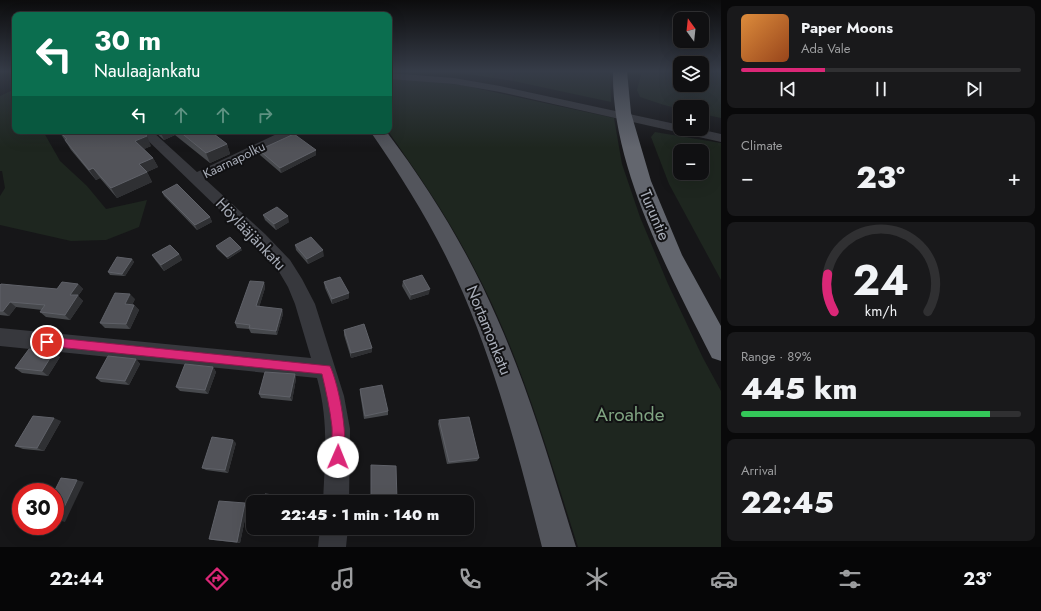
<!DOCTYPE html>
<meta charset="utf-8">
<style>
:root{--surface:#101012;--page:#19191b;--text:#f1f3f6;--muted:#9c9d9f;--line:#303032;--accent:#db2777}
body{margin:0;font-family:Jost,sans-serif;background:var(--page);color:var(--text);height:100vh;display:flex;flex-direction:column;font-size:15px;white-space:nowrap}
*{box-sizing:border-box;margin:0}
p{font-size:13px;color:var(--muted)}
.icon{flex:none;width:22px;height:22px;fill:none;stroke:currentColor;stroke-width:2;stroke-linecap:round;stroke-linejoin:round}
.map{position:relative;flex:1;overflow:hidden}
.drawer{display:flex;flex-direction:column;gap:6px;padding:6px;background:#09090a;width:320px}
.drawer>*{flex:none}
.top-card{position:absolute;left:12px;top:12px;width:380px;height:122px;border-radius:8px;box-shadow:0 4px 16px #0002,0 0 0 1px var(--line);background:#0b6e4f;color:#fff;overflow:hidden}
.needle{width:26px;rotate:345deg}
.buttons{position:absolute;left:673px;top:12px;display:grid;gap:8px}
.buttons a{display:grid;place-items:center;width:36px;height:36px;border-radius:8px;background:var(--surface);box-shadow:0 4px 16px #0002,0 0 0 1px var(--line);font-size:20px}
.speed{position:absolute;left:12px;top:483px;display:flex;gap:8px;font-size:20px;font-weight:700;text-align:center}
.speed>*{display:grid;place-content:center;width:52px;height:52px;border-radius:50%;background:var(--surface);box-shadow:0 4px 16px #0002,0 0 0 1px var(--line);line-height:1}
.speed .limit{border:6px solid #d22;background:#fff;color:#111}
.pin{position:absolute;display:grid;place-items:center;width:34px;height:34px;color:#fff;margin:-17px;border:2px solid #fff;border-radius:50%;box-shadow:0 1px 4px #0007}
.me{position:absolute;width:44px;margin:-22px;rotate:1deg;stroke-linejoin:round;filter:drop-shadow(0 0 3px #0008)}
.turn{display:flex;align-items:center;gap:14px;height:84px;padding:0 16px;font-size:18px}
.turn .icon{width:52px;height:52px;stroke-width:2.5}
.turn b{display:block;font-size:28px;line-height:34px}
.lanes{display:flex;align-items:center;height:38px;padding:0 16px;background:#0003;justify-content:center;gap:20px;direction:ltr}
.lanes .off{opacity:.35}
.big{font-size:30px;font-weight:800;line-height:1.1}
.drawer .tile{flex:1;display:flex;flex-direction:column;justify-content:center;gap:6px;min-width:0;padding:0 14px;border-radius:8px;background:var(--page)}
.drawer .dial{align-items:center;gap:0}
.dial svg{height:104px;overflow:visible;fill:none;stroke:var(--line);stroke-width:7;stroke-linecap:round;text-anchor:middle}
.dial text{fill:var(--text);stroke:none}
.song{display:flex;align-items:center;gap:12px}
.cover{width:48px;height:48px;border-radius:6px;background:linear-gradient(135deg,hsl(30 70% 55%),hsl(20 70% 35%))}
.played{height:4px;border-radius:2px;background:linear-gradient(90deg,var(--accent) 30%,var(--line) 30%)}
.keys{display:flex;justify-content:space-around;direction:ltr}
.heat{display:flex;justify-content:space-between;align-items:center;font-size:22px;direction:ltr}
.charge{height:6px;border-radius:3px;background:linear-gradient(90deg,#34c759 89%,var(--line) 0)}
.trip{position:absolute;left:246px;top:495px;width:228px;height:40px;border-radius:8px;background:var(--surface);box-shadow:0 4px 16px #0002,0 0 0 1px var(--line);font-weight:800;line-height:40px;text-align:center}
.tab-bar{display:flex;height:64px;justify-content:space-around;align-items:center;background:#060607;color:var(--muted)}
.tab-bar .icon{width:28px;height:28px}
.tab-bar .active{color:var(--accent)}
.tab-bar b{font-size:18px;color:var(--text)}
main{display:flex;flex:1;min-height:0}
.map>svg:first-child{display:block}
.built{fill:#222225}
.green{fill:#1e261f;fill-rule:evenodd}
.lines{fill:none;stroke-linecap:round;stroke-linejoin:round}
.minor{fill:#37383d;fill-rule:evenodd}
.major{fill:#53555c;fill-rule:evenodd}
.highway{fill:#63666e;fill-rule:evenodd}
.wall{fill:#47494d}
.shaded-wall{fill:#2f3033}
.building{fill:#525359;stroke:#5f6168}
.route{fill:#db2777;stroke:#8e194d}
.labels{text-anchor:middle;dominant-baseline:central;stroke-width:4;stroke-linejoin:round;paint-order:stroke}
.far-street-label{font-size:13px;fill:#a8adb8;stroke:#111113}
.street-label{font-size:16px;fill:#a8adb8;stroke:#111113}
.near-park-label{font-size:19px;fill:#7fa381;stroke:#111113}
</style>
<main>
<div class="map">
<svg width="721" height="547" viewBox="0 0 721 547">
<rect width="100%" height="100%" fill="#161618"/>
<path class="built" d="M 488,71 L 515,71 L 513,81 L 493,78 L 497,73 Z"/>
<g class="green">
<path d="M 445,71 L 488,71 L 497,73 L 493,78 Z"/>
<path d="M 515,71 L 610,71 L 611,102 L 513,81 Z"/>
<path d="M 642,71 L 680,71 L 680,85 L 702,85 L 702,71 L 721,71 L 721,118 L 702,114 L 702,107 L 680,107 L 680,109 L 664,105 L 640,97 L 637,90 Z"/>
<path d="M 389,78 L 462,85 L 614,118 L 622,164 L 640,217 L 668,284 L 703,358 L 721,391 L 721,547 L 578,547 C 547,451 520,353 472,264 C 448,217 418,174 388,131 L 389,131 Z"/>
<path d="M 15,89 L 15,131 L 43,131 L 60,161 L 87,186 L 106,209 L 147,200 L 139,227 L 106,240 L 71,241 L 0,225 L 0,196 L 5,188 L 2,171 L 0,171 L 0,96 Z"/>
<path d="M 655,132 L 721,143 L 721,280 L 669,184 L 651,137 ZM 680,151 L 702,151 L 702,173 L 680,173 Z"/>
</g>
<g class="lines">
<g class="minor">
<path d="M 389,73 L 454,78 L 500,86 L 680,125 L 680,129 L 699,129 L 721,134 L 721,142 L 500,92 L 454,84 L 389,79 Z"/>
<path d="M 138,131 L 152,131 L 197,172 L 283,131 L 299,131 L 298,134 L 206,180 L 265,234 L 290,260 L 302,279 L 315,304 L 344,396 L 350,429 L 349,502 L 323,502 C 325,458 329,422 317,378 L 0,346 L 0,328 L 311,358 L 295,304 L 288,287 L 278,270 L 253,242 Z"/>
<path d="M 320,528 L 348,528 L 346,547 L 318,547 Z"/>
</g>
<path class="major" d="M 370,131 L 386,131 C 430,189 468,251 497,318 C 530,392 552,470 576,547 L 542,547 C 520,461 498,375 463,293 C 438,235 406,183 370,131 Z"/>
<path class="highway" d="M 613,71 L 627,71 L 631,113 L 651,181 L 682,255 L 721,326 L 721,361 L 712,358 C 670,275 611,167 613,71 Z"/>
</g>
<g class="wall">
<path d="M 59,131 L 151,146 L 144,149 L 153,158 L 158,167 L 147,172 L 152,182 L 117,198 L 100,178 L 96,180 L 71,150 Z"/>
<path d="M 154,131 L 210,131 L 227,144 L 230,154 L 210,163 L 175,135 L 164,140 Z"/>
<path d="M 259,150 L 316,150 L 316,155 L 281,173 L 260,155 Z"/>
<path d="M 162,192 L 210,217 L 212,222 L 197,230 L 164,196 Z"/>
<path d="M 263,215 L 289,222 L 276,230 L 265,220 Z"/>
<path d="M 295,245 L 324,256 L 308,264 L 296,250 Z"/>
<path d="M 216,246 L 242,250 L 228,259 L 217,249 Z"/>
<path d="M 179,254 L 182,260 L 164,271 L 156,261 L 152,255 Z"/>
<path d="M 132,259 L 134,262 L 125,276 L 110,275 L 108,272 Z"/>
<path d="M 403,281 L 429,294 L 410,300 L 402,286 Z"/>
<path d="M 264,282 L 265,288 L 259,307 L 282,309 L 283,314 L 277,335 L 251,333 L 249,329 L 237,328 L 235,323 Z"/>
<path d="M 324,282 L 349,298 L 332,304 L 325,288 Z"/>
<path d="M 78,284 L 83,289 L 78,296 L 83,301 L 70,320 L 46,317 L 40,312 L 42,310 L 16,307 L 9,316 L 0,315 L 0,285 L 57,289 Z"/>
<path d="M 135,299 L 132,305 L 134,305 L 139,310 L 130,329 L 105,328 L 100,323 Z"/>
<path d="M 344,330 L 372,352 L 351,358 L 344,335 Z"/>
<path d="M 60,357 L 48,376 L 22,373 L 15,368 Z"/>
<path d="M 136,359 L 140,364 L 129,385 L 101,382 L 96,378 Z"/>
<path d="M 213,367 L 216,372 L 208,394 L 180,391 L 176,387 Z"/>
<path d="M 295,374 L 296,379 L 292,401 L 261,398 L 259,394 Z"/>
<path d="M 360,389 L 388,411 L 388,415 L 364,419 L 360,393 Z"/>
<path d="M 439,420 L 479,458 L 477,461 L 447,464 L 438,424 Z"/>
<path d="M 61,421 L 44,451 L 23,449 L 15,446 Z"/>
<path d="M 236,443 L 228,473 L 206,470 L 202,468 Z"/>
<path d="M 371,468 L 397,501 L 397,502 L 371,502 Z"/>
<path d="M 248,505 L 240,543 L 213,540 L 209,539 Z"/>
</g>
<g class="shaded-wall">
<path d="M 160,131 L 174,131 L 175,135 L 164,140 Z"/>
<path d="M 147,136 L 151,146 L 140,151 L 135,141 Z"/>
<path d="M 227,144 L 230,154 L 210,163 L 206,153 Z"/>
<path d="M 316,150 L 316,155 L 281,173 L 280,168 Z"/>
<path d="M 153,158 L 158,167 L 147,172 L 152,182 L 117,198 L 111,188 L 139,164 Z"/>
<path d="M 93,168 L 100,178 L 96,180 L 89,170 Z"/>
<path d="M 288,216 L 289,222 L 276,230 L 274,224 Z"/>
<path d="M 210,217 L 212,222 L 197,230 L 195,225 Z"/>
<path d="M 241,248 L 242,250 L 228,259 L 227,257 Z"/>
<path d="M 323,250 L 324,256 L 308,264 L 307,259 Z"/>
<path d="M 179,254 L 182,260 L 164,271 L 161,265 Z"/>
<path d="M 132,259 L 134,262 L 125,276 L 122,274 Z"/>
<path d="M 264,282 L 265,288 L 258,311 L 256,306 Z"/>
<path d="M 78,284 L 83,289 L 78,296 L 83,301 L 70,320 L 65,315 L 70,295 Z"/>
<path d="M 430,289 L 429,294 L 410,300 L 411,295 Z"/>
<path d="M 349,293 L 349,298 L 332,304 L 332,299 Z"/>
<path d="M 130,294 L 135,299 L 130,309 L 125,304 Z"/>
<path d="M 10,302 L 16,307 L 9,316 L 3,311 Z"/>
<path d="M 134,305 L 139,310 L 130,329 L 126,324 Z"/>
<path d="M 282,309 L 283,314 L 277,335 L 276,331 Z"/>
<path d="M 372,348 L 372,352 L 351,358 L 351,353 Z"/>
<path d="M 54,352 L 60,357 L 48,376 L 42,371 Z"/>
<path d="M 136,359 L 140,364 L 129,385 L 125,381 Z"/>
<path d="M 213,367 L 216,372 L 208,394 L 205,390 Z"/>
<path d="M 295,374 L 296,379 L 292,401 L 290,397 Z"/>
<path d="M 54,418 L 61,421 L 44,451 L 37,448 Z"/>
<path d="M 233,440 L 236,443 L 228,473 L 225,470 Z"/>
<path d="M 77,480 L 84,482 L 65,522 L 58,520 Z"/>
<path d="M 245,503 L 248,505 L 240,543 L 237,542 Z"/>
</g>
<g class="building">
<path d="M 59,131 L 141,131 L 147,136 L 135,141 L 153,158 L 139,164 L 147,172 L 111,188 L 93,168 L 89,170 L 65,140 L 67,139 Z"/>
<path d="M 179,131 L 210,131 L 227,144 L 206,153 Z"/>
<path d="M 294,134 L 316,150 L 280,168 L 259,150 Z"/>
<path d="M 177,184 L 210,217 L 195,225 L 162,192 Z"/>
<path d="M 277,207 L 288,216 L 274,224 L 263,215 Z"/>
<path d="M 230,237 L 241,248 L 227,257 L 216,246 Z"/>
<path d="M 311,237 L 323,250 L 307,259 L 295,245 Z"/>
<path d="M 170,245 L 179,254 L 161,265 L 152,255 Z"/>
<path d="M 117,257 L 132,259 L 122,274 L 108,272 Z"/>
<path d="M 422,275 L 430,289 L 411,295 L 403,281 Z"/>
<path d="M 340,277 L 349,293 L 332,299 L 324,282 Z"/>
<path d="M 250,281 L 264,282 L 256,306 L 282,309 L 276,331 L 249,328 L 250,325 L 235,323 Z"/>
<path d="M 62,282 L 78,284 L 70,295 L 78,295 L 65,315 L 40,312 L 45,305 L 10,302 L 3,311 L 0,311 L 0,285 L 1,284 L 57,289 Z"/>
<path d="M 115,293 L 130,294 L 125,304 L 134,305 L 126,324 L 100,323 Z"/>
<path d="M 364,324 L 372,348 L 351,353 L 344,330 Z"/>
<path d="M 29,349 L 54,352 L 42,371 L 15,368 Z"/>
<path d="M 108,356 L 136,359 L 125,381 L 96,378 Z"/>
<path d="M 185,364 L 213,367 L 205,390 L 176,387 Z"/>
<path d="M 265,372 L 295,374 L 290,397 L 259,394 Z"/>
<path d="M 382,385 L 388,411 L 365,416 L 360,389 Z"/>
<path d="M 33,416 L 54,418 L 37,448 L 15,446 Z"/>
<path d="M 469,417 L 479,458 L 449,462 L 439,420 Z"/>
<path d="M 212,437 L 233,440 L 225,470 L 202,468 Z"/>
<path d="M 371,465 L 396,466 L 397,501 L 371,501 Z"/>
<path d="M 61,478 L 77,480 L 58,520 L 55,520 L 55,492 L 54,492 Z"/>
<path d="M 265,494 L 308,499 L 307,502 L 263,502 Z"/>
<path d="M 219,501 L 245,503 L 237,542 L 209,539 Z"/>
</g>
<linearGradient id="sky" x2="0" y2="1"><stop stop-color="#0c0c0d"/><stop offset="0.48" stop-color="#363c48"/><stop offset="1" stop-color="#363c48" stop-opacity="0"/></linearGradient>
<rect width="721" height="148" fill="url(#sky)"/>
<path class="route" d="M 47,337 L 330,366 C 339,385 350,442 342,461 L 338,463 L 333,461 C 329,451 333,438 332,427 C 330,409 326,391 322,374 L 47,346 L 43,345 L 41,342 L 43,338 Z"/>
<g class="labels">
<g class="far-street-label">
<text transform="translate(234 160) rotate(-26)">Kaarnapolku</text>
</g>
<g class="street-label">
<text transform="translate(655 215) rotate(67)">Turuntie</text>
<text transform="translate(251 234) rotate(46)">Höylääjänkatu</text>
<text transform="translate(489 330) rotate(68)">Nortamonkatu</text>
</g>
<g class="near-park-label">
<text x="630" y="414">Aroahde</text>
</g>
</g>
</svg>
<div class="buttons">
<a><svg class="needle" viewBox="-14 -14 28 28"><path d="M0-13l5 13h-10z" fill="#e53935"/><path d="M0 13l5-13h-10z" fill="#9c9d9f"/></svg></a>
<a><svg class="icon" aria-label="layers" viewBox="0 0 24 24"><path d="M12 4l9 5-9 5-9-5zM3 14l9 5 9-5"/></svg></a>
<a>+</a>
<a>−</a>
</div>
<div class="speed"><div class="limit">30</div></div>
<div class="pin" style="left:47px;top:342px;background:#d93025"><svg class="icon" aria-label="arrive" viewBox="0 0 24 24"><path d="M6 21V4h12l-3 4 3 4H6"/></svg></div>
<svg class="me" style="left:338px;top:457px" viewBox="-20 -20 40 40"><circle r="19" fill="#fff"/><path d="M0-13L10 11 0 6-10 11z" fill="#db2777"/></svg>
<div class="trip">22:45 · 1 min · 140 m</div>
<div class="top-card">
<div class="turn"><svg class="icon" aria-label="left" viewBox="0 0 24 24"><path d="M17 20v-9H6M10 6l-5 5 5 5"/></svg><div><b>30 m</b>Naulaajankatu</div></div>
<div class="lanes"><svg class="icon" aria-label="left" viewBox="0 0 24 24"><path d="M17 20v-9H6M10 6l-5 5 5 5"/></svg><svg class="icon off" aria-label="ahead" viewBox="0 0 24 24"><path d="M12 20V5M6 11l6-6 6 6"/></svg><svg class="icon off" aria-label="ahead" viewBox="0 0 24 24"><path d="M12 20V5M6 11l6-6 6 6"/></svg><svg class="icon off" aria-label="right" viewBox="0 0 24 24"><path d="M7 20v-9h11M14 6l5 5-5 5"/></svg></div>
</div>
</div>
<section class="drawer">
<div class="tile">
<div class="song"><i class="cover"></i><div><b>Paper Moons</b><p>Ada Vale</p></div></div>
<div class="played"></div>
<div class="keys"><svg class="icon" aria-label="previous" viewBox="0 0 24 24"><path d="M18 5L8 12l10 7zM5 5v14"/></svg><svg class="icon" aria-label="pause" viewBox="0 0 24 24"><path d="M8 5v14M16 5v14"/></svg><svg class="icon" aria-label="next" viewBox="0 0 24 24"><path d="M6 5l10 7-10 7zM19 5v14"/></svg></div>
</div>
<div class="tile"><p>Climate</p>
<div class="heat"><a>−</a><b class="big">23°</b><a>+</a></div>
</div>
<div class="tile dial"><svg viewBox="0 0 100 80">
<path d="M14 69A42 42 0 1 1 86 69"/>
<path d="M14 69A42 42 0 0 1 9 40" stroke="#db2777"/>
<text x="50" y="56" font-size="32" font-weight="700">24</text>
<text x="50" y="72" font-size="11">km/h</text>
</svg></div>
<div class="tile"><p>Range · 89%</p><b class="big">445 km</b><div class="charge"></div></div>
<div class="tile"><p>Arrival</p><b class="big">22:45</b></div>
</section>
</main>
<nav class="tab-bar">
<b>22:44</b>
<svg class="icon active" aria-label="directions" viewBox="0 0 24 24"><path d="M12 3l9 9-9 9-9-9zM9 14v-3h6M13 9l2 2-2 2"/></svg>
<svg class="icon" aria-label="music" viewBox="0 0 24 24"><path d="M9 18V5l10-2v13"/><circle cx="6" cy="18" r="3"/><circle cx="16" cy="16" r="3"/></svg>
<svg class="icon" aria-label="phone" viewBox="0 0 24 24"><path d="M5 4h4l2 5-3 2q2 4 5 5l2-3 5 2v4C11 20 4 13 5 4z"/></svg>
<svg class="icon" aria-label="climate" viewBox="0 0 24 24"><path d="M12 3v18M4 7l16 10M4 17L20 7"/></svg>
<svg class="icon" aria-label="car" viewBox="0 0 24 24"><path d="M5 17H2v-5l4-1 3-4h7l3 4 3 1v5h-3M9 17h6M6 11h13"/><circle cx="7" cy="17" r="2"/><circle cx="17" cy="17" r="2"/></svg>
<svg class="icon" aria-label="filters" viewBox="0 0 24 24"><path d="M4 7h16M4 17h16"/><circle cx="9" cy="7" r="2"/><circle cx="15" cy="17" r="2"/></svg>
<b>23°</b>
</nav>
